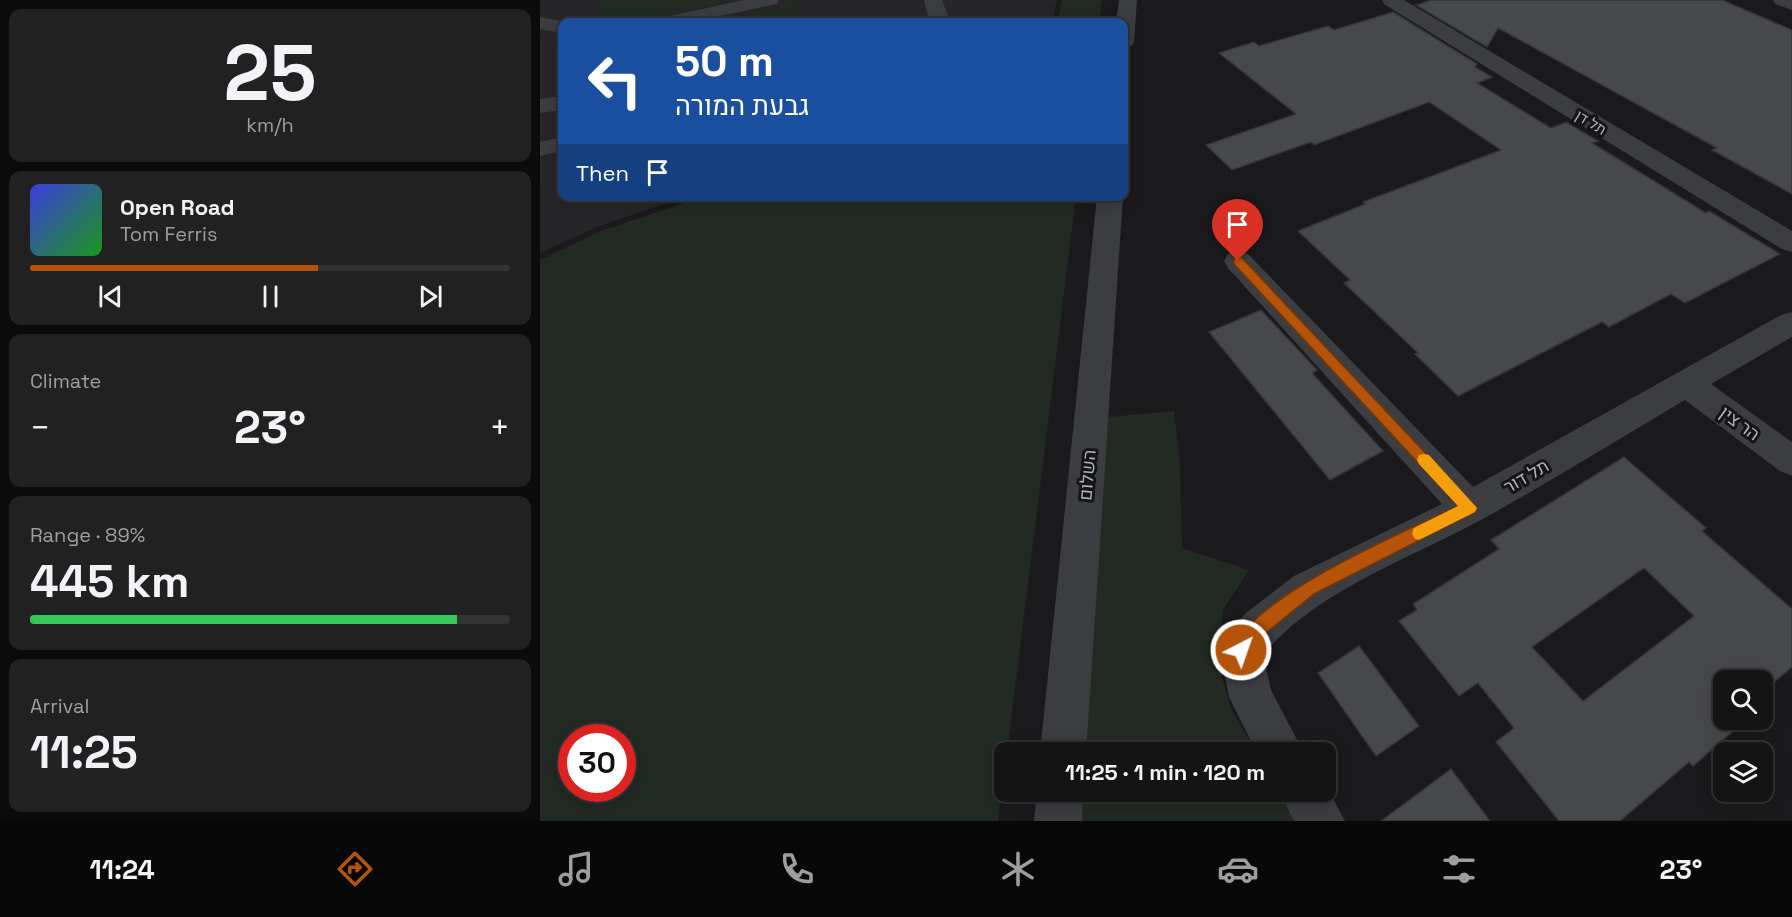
<!DOCTYPE html>
<meta charset="utf-8">
<style>
:root{--surface:#141415;--page:#212122;--text:#f1f3f6;--muted:#9d9ea0;--line:#333334;--accent:#b45309}
body{margin:0;font-family:"Space Grotesk",Heebo,sans-serif;background:var(--page);color:var(--text);height:100vh;display:flex;flex-direction:column;font-size:22px;white-space:nowrap}
*{box-sizing:border-box;margin:0}
p{font-size:20px;color:var(--muted)}
.icon{flex:none;width:33px;height:33px;fill:none;stroke:currentColor;stroke-width:2;stroke-linecap:round;stroke-linejoin:round}
.map{position:relative;flex:1;overflow:hidden}
.drawer{display:flex;flex-direction:column;gap:9px;padding:9px;background:#0b0b0c;width:540px}
.drawer>*{flex:none}
.hud{position:absolute;left:18px;top:18px;width:570px;height:183px;border-radius:12px;box-shadow:0 3px 15px #0003,0 0 0 2px var(--line);background:#1a4fa0;color:#fff;overflow:hidden}
.buttons{position:absolute;left:1173px;top:670px;display:grid;gap:12px}
.buttons a{display:grid;place-items:center;width:60px;height:60px;border-radius:12px;background:var(--surface);box-shadow:0 3px 15px #0003,0 0 0 2px var(--line);font-size:30px}
.speed{position:absolute;left:18px;top:724px;display:flex;gap:12px;font-size:30px;font-weight:700;text-align:center}
.speed>*{display:grid;place-content:center;width:78px;height:78px;border-radius:50%;background:var(--surface);box-shadow:0 3px 15px #0003,0 0 0 2px var(--line);line-height:1}
.speed .limit{border:9px solid #d22;background:#fff;color:#111}
.pin{position:absolute;display:grid;place-items:center;width:51px;height:51px;color:#fff;margin:-62px -26px;border-radius:50% 50% 50% 0;rotate:-45deg;box-shadow:0 0 6px #0007}
.pin .icon{rotate:45deg}
.me{position:absolute;width:66px;margin:-33px;rotate:41deg;stroke-linejoin:round;filter:drop-shadow(0 0 4px #0008)}
.turn{display:flex;align-items:center;gap:21px;height:126px;padding:0 18px;font-size:27px}
.turn .icon{width:78px;height:78px;stroke-width:2.5}
.turn b{display:block;font-size:42px;line-height:51px}
.then{display:flex;align-items:center;height:57px;padding:0 18px;background:#0003;gap:12px;font-size:22px}
.big{font-size:45px;font-weight:700;line-height:1.1}
.drawer .card{flex:1;display:flex;flex-direction:column;justify-content:center;gap:9px;min-width:0;padding:0 21px;border-radius:12px;background:var(--page)}
.drawer .dial{align-items:center;gap:0}
.dial b{font-size:78px;line-height:1}
.song{display:flex;align-items:center;gap:18px}
.cover{width:72px;height:72px;border-radius:9px;background:linear-gradient(135deg,hsl(240 70% 55%),hsl(120 70% 35%))}
.played{height:6px;border-radius:3px;background:linear-gradient(90deg,var(--accent) 60%,var(--line) 60%)}
.keys{display:flex;justify-content:space-around;direction:ltr}
.heat{display:flex;justify-content:space-between;align-items:center;font-size:33px;direction:ltr}
.charge{height:9px;border-radius:4px;background:linear-gradient(90deg,#34c759 89%,var(--line) 0)}
.trip{position:absolute;left:454px;top:742px;width:342px;height:60px;border-radius:12px;background:var(--surface);box-shadow:0 3px 15px #0003,0 0 0 2px var(--line);font-weight:700;line-height:60px;text-align:center}
.menu{display:flex;height:96px;justify-content:space-around;align-items:center;background:#080808;color:var(--muted)}
.menu .icon{width:42px;height:42px}
.menu .current{color:var(--accent)}
.menu b{font-size:27px;color:var(--text)}
main{display:flex;flex:1;min-height:0}
.map>svg:first-child{display:block}
.built{fill:#262629}
.green{fill:#222a23;fill-rule:evenodd}
.building{fill:#47484c;stroke:#343538;stroke-width:1.5;fill-rule:evenodd}
.lines{fill:none;stroke-linecap:round;stroke-linejoin:round}
.minor{fill:#3b3d41;fill-rule:evenodd}
.route{fill:#b45309;stroke:#753606;stroke-width:1.5}
.slow{fill:#f59e0b}
.labels{text-anchor:middle;dominant-baseline:central;stroke-width:6;stroke-linejoin:round;paint-order:stroke}
.far-street-label{font-size:15px;fill:#aeb3bb;stroke:#151517}
.street-label{font-size:18px;fill:#aeb3bb;stroke:#151517}
</style>
<main>
<section class="drawer">
<div class="card dial"><b>25</b><p>km/h</p></div>
<div class="card">
<div class="song"><i class="cover"></i><div><b>Open Road</b><p>Tom Ferris</p></div></div>
<div class="played"></div>
<div class="keys"><svg class="icon" aria-label="previous" viewBox="0 0 24 24"><path d="M18 5L8 12l10 7zM5 5v14"/></svg><svg class="icon" aria-label="pause" viewBox="0 0 24 24"><path d="M8 5v14M16 5v14"/></svg><svg class="icon" aria-label="next" viewBox="0 0 24 24"><path d="M6 5l10 7-10 7zM19 5v14"/></svg></div>
</div>
<div class="card"><p>Climate</p>
<div class="heat"><a>−</a><b class="big">23°</b><a>+</a></div>
</div>
<div class="card"><p>Range · 89%</p><b class="big">445 km</b><div class="charge"></div></div>
<div class="card"><p>Arrival</p><b class="big">11:25</b></div>
</section>
<div class="map">
<svg width="1252" height="821" viewBox="0 0 1252 821">
<rect width="100%" height="100%" fill="#1a1a1c"/>
<path class="built" d="M 0,0 L 517,0 L 512,22 L 22,22 L 22,196 L 145,197 L 59,226 L 0,253 Z"/>
<g class="green">
<path d="M 60,0 L 194,0 C 149,11 104,22 57,20 Z"/>
<path d="M 522,0 L 562,0 L 559,22 L 517,22 Z"/>
<path d="M 255,2 L 261,22 L 182,22 Z"/>
<path d="M 162,197 L 536,197 L 467,753 L 465,753 L 458,821 L 0,821 L 0,260 L 61,231 ZM 32,738 L 82,738 L 82,789 L 32,789 Z"/>
<path d="M 634,411 L 640,463 L 642,548 L 709,570 L 683,610 L 678,662 L 691,709 L 717,753 L 528,753 L 558,418 Z"/>
<path d="M 524,792 L 739,792 L 756,821 L 522,821 Z"/>
</g>
<g class="building">
<path d="M 892,0 L 1182,0 L 1252,30 L 1252,194 L 1172,150 L 1177,148 L 958,28 L 947,47 L 876,5 Z"/>
<path d="M 853,12 L 937,64 L 935,67 L 952,77 L 937,83 L 1011,128 L 1026,122 L 1058,141 L 1052,143 L 1166,213 L 1169,211 L 1240,254 L 1145,303 L 1131,294 L 1069,327 L 1062,322 L 918,396 L 875,354 L 878,353 L 804,283 L 810,280 L 758,231 L 825,204 L 823,202 L 961,150 L 889,102 L 774,145 L 771,142 L 692,170 L 666,145 L 756,114 L 679,53 L 714,42 L 719,46 L 788,26 L 794,30 Z"/>
<path d="M 721,310 L 777,370 L 772,373 L 843,451 L 790,480 L 669,332 Z"/>
<path d="M 1084,457 L 1166,528 L 1162,531 L 1252,609 L 1252,667 L 1222,692 L 1222,681 L 1184,681 L 1184,720 L 1206,720 L 1153,766 L 1149,762 L 1080,821 L 1019,821 L 956,742 L 974,728 L 938,683 L 919,696 L 859,621 L 877,610 L 873,604 L 959,549 L 951,540 ZM 1104,568 L 1154,616 L 1043,701 L 992,647 Z"/>
<path d="M 819,646 L 879,726 L 836,756 L 778,673 Z"/>
<path d="M 911,769 L 950,821 L 841,821 Z"/>
</g>
<g class="lines">
<g class="minor">
<path d="M 204,0 L 239,0 L 237,4 L 152,22 L 118,22 L 121,18 Z"/>
<path d="M 384,0 L 402,0 L 408,16 L 404,22 L 386,22 L 388,16 Z"/>
<path d="M 579,0 L 597,0 L 594,42 L 591,46 L 584,48 L 584,22 L 576,22 Z"/>
<path d="M 842,0 L 864,0 L 1252,231 L 1252,252 L 1242,249 L 844,4 Z"/>
<path d="M 1233,0 L 1252,0 L 1252,10 L 1235,4 Z"/>
<path d="M 0,17 L 27,22 L 22,22 L 22,33 L 0,29 Z"/>
<path d="M 22,96 L 22,110 L 0,113 L 0,99 Z"/>
<path d="M 22,137 L 22,151 L 0,156 L 0,142 Z"/>
<path d="M 557,196 L 583,196 L 546,753 L 500,753 Z"/>
<path d="M 698,252 L 708,254 L 933,487 L 1241,315 L 1252,312 L 1252,337 L 1171,384 L 1252,442 L 1252,476 L 1240,471 L 1145,400 C 1077,440 1010,482 941,520 C 871,558 774,592 723,655 L 731,690 L 764,753 L 717,753 L 689,697 L 680,650 L 686,635 L 706,613 L 754,576 L 902,504 L 688,268 L 684,261 L 688,254 Z"/>
<path d="M 786,786 L 805,821 L 754,821 L 740,792 L 786,792 Z"/>
<path d="M 497,792 L 543,792 L 542,821 L 494,821 Z"/>
</g>
</g>
<path class="route" d="M 698,257 L 702,258 L 937,508 L 935,512 L 774,594 L 726,633 L 707,656 L 701,658 L 695,656 L 692,650 C 715,594 863,533 918,506 L 694,264 L 694,258 Z"/>
<path class="slow" d="M 884,454 L 889,455 L 937,508 L 935,512 L 879,540 L 874,538 L 872,533 L 874,528 L 918,506 L 879,464 L 877,460 L 879,455 Z"/>
<g class="labels">
<g class="far-street-label">
<text transform="translate(1051 122) rotate(31)">תל דן</text>
</g>
<g class="street-label">
<text transform="translate(1200 423) rotate(36)">הר צין</text>
<text transform="translate(547 475) rotate(-85)">השלום</text>
<text transform="translate(986 476) rotate(-30)">תל דור</text>
</g>
</g>
</svg>
<div class="buttons">
<a><svg class="icon" aria-label="search" viewBox="0 0 24 24"><circle cx="10" cy="10" r="6"/><path d="M15 15l6 6"/></svg></a>
<a><svg class="icon" aria-label="layers" viewBox="0 0 24 24"><path d="M12 4l9 5-9 5-9-5zM3 14l9 5 9-5"/></svg></a>
</div>
<div class="speed"><div class="limit">30</div></div>
<div class="pin" style="left:698px;top:261px;background:#d93025"><svg class="icon" aria-label="arrive" viewBox="0 0 24 24"><path d="M6 21V4h12l-3 4 3 4H6"/></svg></div>
<svg class="me" style="left:701px;top:650px" viewBox="-20 -20 40 40"><circle r="17" fill="#b45309" stroke="#fff" stroke-width="3"/><path d="M0-11L8 9 0 5-8 9z" fill="#fff"/></svg>
<div class="trip">11:25 · 1 min · 120 m</div>
<div class="hud">
<div class="turn"><svg class="icon" aria-label="left" viewBox="0 0 24 24"><path d="M17 20v-9H6M10 6l-5 5 5 5"/></svg><div><b>50 m</b>גבעת המורה</div></div>
<div class="then">Then<svg class="icon" aria-label="arrive" viewBox="0 0 24 24"><path d="M6 21V4h12l-3 4 3 4H6"/></svg></div>
</div>
</div>
</main>
<nav class="menu">
<b>11:24</b>
<svg class="icon current" aria-label="directions" viewBox="0 0 24 24"><path d="M12 3l9 9-9 9-9-9zM9 14v-3h6M13 9l2 2-2 2"/></svg>
<svg class="icon" aria-label="music" viewBox="0 0 24 24"><path d="M9 18V5l10-2v13"/><circle cx="6" cy="18" r="3"/><circle cx="16" cy="16" r="3"/></svg>
<svg class="icon" aria-label="phone" viewBox="0 0 24 24"><path d="M5 4h4l2 5-3 2q2 4 5 5l2-3 5 2v4C11 20 4 13 5 4z"/></svg>
<svg class="icon" aria-label="climate" viewBox="0 0 24 24"><path d="M12 3v18M4 7l16 10M4 17L20 7"/></svg>
<svg class="icon" aria-label="car" viewBox="0 0 24 24"><path d="M5 17H2v-5l4-1 3-4h7l3 4 3 1v5h-3M9 17h6M6 11h13"/><circle cx="7" cy="17" r="2"/><circle cx="17" cy="17" r="2"/></svg>
<svg class="icon" aria-label="filters" viewBox="0 0 24 24"><path d="M4 7h16M4 17h16"/><circle cx="9" cy="7" r="2"/><circle cx="15" cy="17" r="2"/></svg>
<b>23°</b>
</nav>
